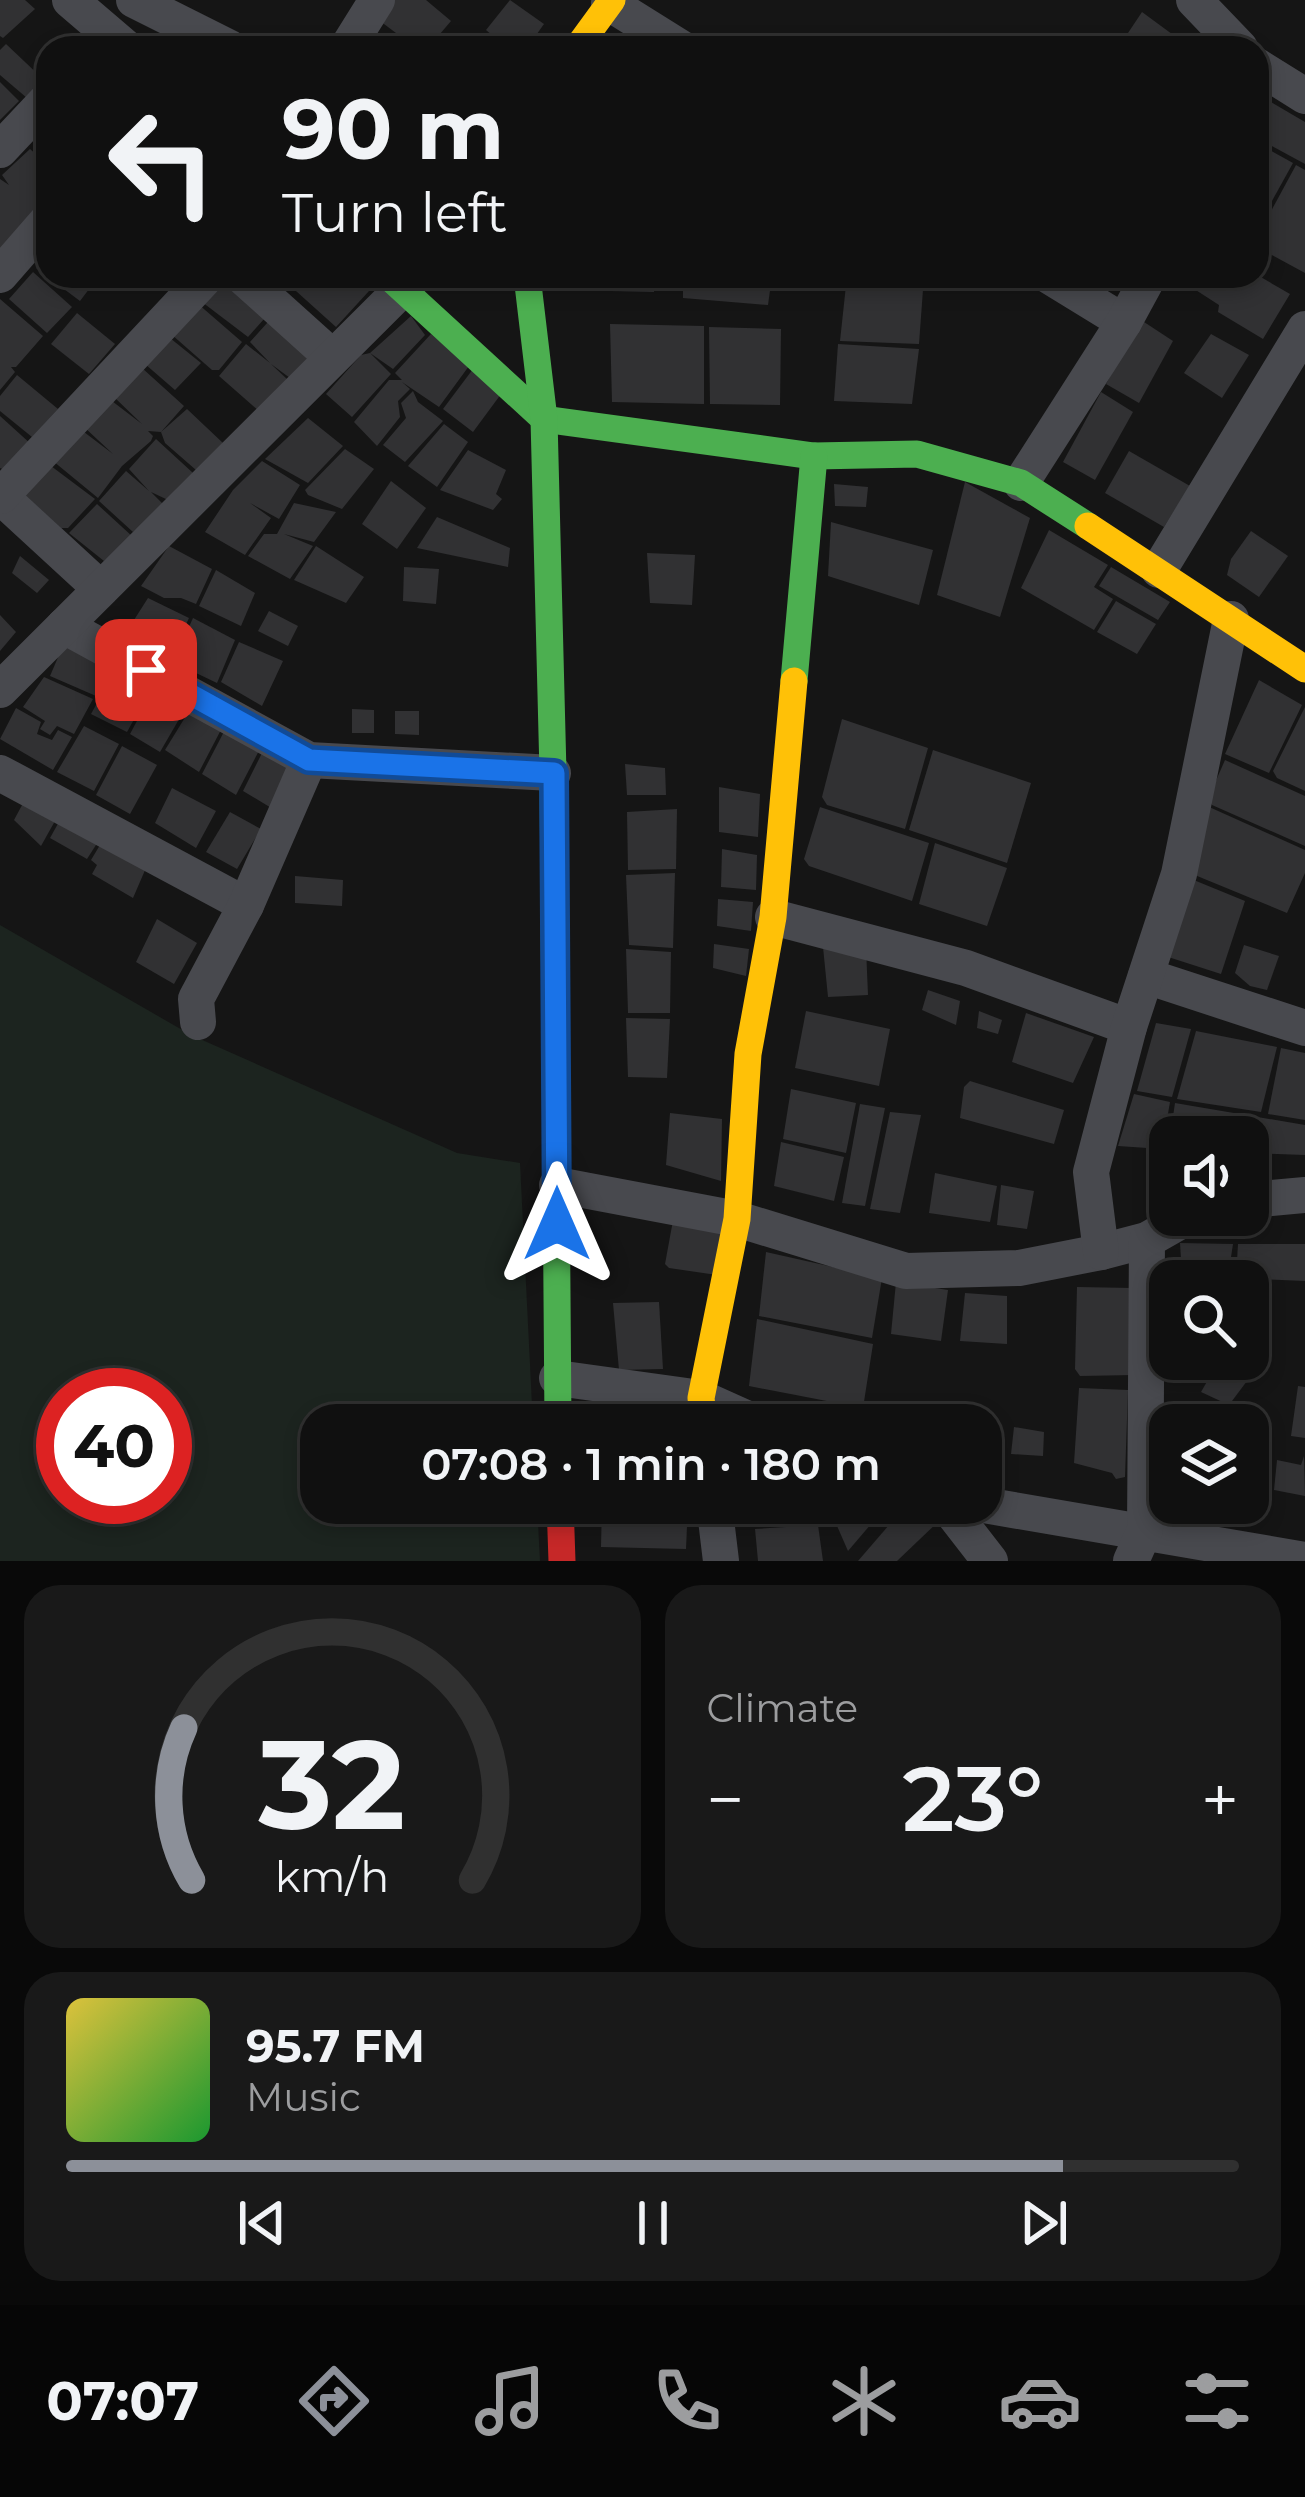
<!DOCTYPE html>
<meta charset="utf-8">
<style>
:root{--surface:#101010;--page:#191919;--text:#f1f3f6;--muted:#9c9d9f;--line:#303030;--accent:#8c9099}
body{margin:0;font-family:Montserrat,sans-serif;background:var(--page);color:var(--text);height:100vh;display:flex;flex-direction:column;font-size:45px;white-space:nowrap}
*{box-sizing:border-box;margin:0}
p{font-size:39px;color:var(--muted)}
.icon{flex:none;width:66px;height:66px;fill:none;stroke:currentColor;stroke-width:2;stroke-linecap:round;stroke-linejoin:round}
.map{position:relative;height:1561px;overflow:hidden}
.details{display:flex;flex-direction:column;gap:24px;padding:24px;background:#090909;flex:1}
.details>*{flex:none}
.hud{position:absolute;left:36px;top:36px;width:1233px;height:252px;border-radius:36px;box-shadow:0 6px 18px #0003,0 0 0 3px var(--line);background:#101010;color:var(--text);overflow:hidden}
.controls{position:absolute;left:1149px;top:1116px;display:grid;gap:24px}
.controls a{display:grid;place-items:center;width:120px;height:120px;border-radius:24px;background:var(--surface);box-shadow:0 6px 18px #0003,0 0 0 3px var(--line);font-size:60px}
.speed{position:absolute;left:36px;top:1368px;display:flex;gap:24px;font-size:60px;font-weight:700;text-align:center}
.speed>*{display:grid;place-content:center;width:156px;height:156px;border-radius:50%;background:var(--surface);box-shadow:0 6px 18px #0003,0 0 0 3px var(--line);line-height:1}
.speed .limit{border:18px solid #d22;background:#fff;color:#111}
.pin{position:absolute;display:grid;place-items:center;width:102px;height:102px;color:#fff;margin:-51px;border-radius:24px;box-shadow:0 6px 18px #0006}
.me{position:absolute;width:132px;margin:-66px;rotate:0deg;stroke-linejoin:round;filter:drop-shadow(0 0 9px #0008)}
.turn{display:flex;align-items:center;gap:42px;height:252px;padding:0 48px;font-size:54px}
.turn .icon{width:156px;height:156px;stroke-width:2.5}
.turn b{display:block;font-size:84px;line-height:102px}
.big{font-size:90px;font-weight:600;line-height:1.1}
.details .card{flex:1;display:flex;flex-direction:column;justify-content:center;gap:18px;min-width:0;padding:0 42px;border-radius:36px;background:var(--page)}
.details .dial{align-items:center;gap:0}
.dial svg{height:312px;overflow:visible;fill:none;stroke:var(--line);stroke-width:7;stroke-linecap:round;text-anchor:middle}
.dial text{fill:var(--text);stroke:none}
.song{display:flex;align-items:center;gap:36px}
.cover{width:144px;height:144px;border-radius:18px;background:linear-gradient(135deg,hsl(50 70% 55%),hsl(130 70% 35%))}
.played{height:12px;border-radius:6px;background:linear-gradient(90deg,var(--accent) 85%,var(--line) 85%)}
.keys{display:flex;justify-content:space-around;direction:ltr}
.heat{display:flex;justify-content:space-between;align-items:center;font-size:66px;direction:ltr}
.details .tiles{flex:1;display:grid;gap:24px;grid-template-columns:1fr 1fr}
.card:last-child{grid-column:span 2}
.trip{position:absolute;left:300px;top:1404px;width:702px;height:120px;border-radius:36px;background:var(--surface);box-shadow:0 6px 18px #0003,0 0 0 3px var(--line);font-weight:600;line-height:120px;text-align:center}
.tabs{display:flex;height:192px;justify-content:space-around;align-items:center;background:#060606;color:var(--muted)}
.tabs .icon{width:84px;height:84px}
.tabs .selected{color:var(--accent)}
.tabs b{font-size:54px;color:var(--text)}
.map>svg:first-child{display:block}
.green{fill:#1c241f;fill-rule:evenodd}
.building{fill:#313133}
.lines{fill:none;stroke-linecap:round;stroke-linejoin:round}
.street{stroke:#48494e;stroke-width:36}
.fast{stroke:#4caf50;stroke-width:27}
.slow{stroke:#ffc107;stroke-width:27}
.jam{stroke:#c62828;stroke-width:27}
.route-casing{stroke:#114b97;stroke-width:30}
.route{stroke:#1a73e8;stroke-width:21}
</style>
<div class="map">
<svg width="1305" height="1561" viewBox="0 0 1305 1561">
<rect width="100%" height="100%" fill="#151515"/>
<path class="green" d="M 0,925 L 191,1035 L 457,1153 L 520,1163 L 533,1425 L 321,1425 L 321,1503 L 537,1503 L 540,1561 L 0,1561 ZM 63,1395 L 165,1395 L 165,1497 L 63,1497 Z"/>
<g class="building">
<path d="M 0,0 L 25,0 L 35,9 L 3,38 L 0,36 Z"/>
<path d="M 389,0 L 426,0 L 451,21 L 428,48 L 416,48 L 376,18 Z"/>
<path d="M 510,0 L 544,24 L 527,48 L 507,48 L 486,30 Z"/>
<path d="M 1142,12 L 1176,37 L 1168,48 L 1118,48 Z"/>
<path d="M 6,44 L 44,80 L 27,98 L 0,75 L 0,50 Z"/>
<path d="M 0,82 L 19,101 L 0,120 Z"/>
<path d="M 1259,95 L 1305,122 L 1305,164 L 1257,138 Z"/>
<path d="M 1257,143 L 1293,163 L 1257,228 Z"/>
<path d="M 30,149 L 48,165 L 48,207 L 0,260 L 0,179 L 9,185 L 2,175 Z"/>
<path d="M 1296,165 L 1305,170 L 1305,273 L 1257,247 L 1257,237 Z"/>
<path d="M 48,256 L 48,276 L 99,276 L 80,301 L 36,268 Z"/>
<path d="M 33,272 L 72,307 L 47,333 L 9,299 Z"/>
<path d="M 225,276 L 273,309 L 248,337 L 202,302 Z"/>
<path d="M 310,276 L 353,276 L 369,291 L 336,327 L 296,291 Z"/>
<path d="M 610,276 L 655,276 L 654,292 L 610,291 Z"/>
<path d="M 683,276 L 772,276 L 768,305 L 683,298 Z"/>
<path d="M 847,276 L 924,276 L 919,344 L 840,341 Z"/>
<path d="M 1174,276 L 1259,276 L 1290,294 L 1263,339 L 1218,312 L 1219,305 Z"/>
<path d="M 0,299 L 43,336 L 16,367 L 11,367 L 15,372 L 0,390 Z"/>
<path d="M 197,303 L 242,342 L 219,370 L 212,370 L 171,334 Z"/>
<path d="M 277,312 L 317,350 L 290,378 L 271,364 L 288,380 L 259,411 L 219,376 L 246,344 L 270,363 L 250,342 Z"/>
<path d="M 77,313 L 115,344 L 89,374 L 51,344 Z"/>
<path d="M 411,316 L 425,335 L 393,369 L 370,353 L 391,374 L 352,417 L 326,394 L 361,355 L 370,353 Z"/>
<path d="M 1141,320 L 1173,341 L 1139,403 L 1106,384 Z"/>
<path d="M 610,324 L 704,326 L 704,404 L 612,402 Z"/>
<path d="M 709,327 L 781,329 L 780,405 L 710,404 Z"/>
<path d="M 431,334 L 469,366 L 439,407 L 402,382 L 410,389 L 398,401 L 400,417 L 377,446 L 354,422 L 389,380 L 402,380 L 395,373 Z"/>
<path d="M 1211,334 L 1249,355 L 1222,398 L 1184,373 Z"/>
<path d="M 170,338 L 201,363 L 175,390 L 145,364 Z"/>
<path d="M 838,344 L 919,349 L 912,404 L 834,401 Z"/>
<path d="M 142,368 L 184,406 L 161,432 L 187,409 L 224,444 L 196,470 L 165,443 L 161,432 L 148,431 L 153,436 L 151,441 L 122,466 L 98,498 L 53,461 L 84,432 L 113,454 L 83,426 L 108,398 L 142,424 L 114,397 Z"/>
<path d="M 473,369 L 504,390 L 473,432 L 443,409 Z"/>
<path d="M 17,375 L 58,409 L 32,437 L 0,411 L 0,396 Z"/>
<path d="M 413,391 L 418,402 L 443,421 L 405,462 L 383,445 L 406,418 L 401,403 Z"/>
<path d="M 1101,392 L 1133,412 L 1095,480 L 1063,462 Z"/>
<path d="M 0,416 L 32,445 L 7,471 L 0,468 Z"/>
<path d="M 308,418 L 343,446 L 308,483 L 265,459 Z"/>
<path d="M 444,424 L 468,442 L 437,487 L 408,466 Z"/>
<path d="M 156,439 L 193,473 L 168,500 L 151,492 L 165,506 L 133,532 L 99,501 L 126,471 L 149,491 L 129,469 Z"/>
<path d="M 345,449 L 374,469 L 342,509 L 308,495 L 305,490 Z"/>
<path d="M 468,450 L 506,470 L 496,494 L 502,499 L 493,510 L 440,490 Z"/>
<path d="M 1129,451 L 1190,486 L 1164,527 L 1105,493 Z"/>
<path d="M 262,461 L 300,485 L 279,519 L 250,503 L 271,518 L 245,555 L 205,532 L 233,490 Z"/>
<path d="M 51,466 L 95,499 L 68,528 L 61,528 L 24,494 Z"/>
<path d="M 391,481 L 426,508 L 397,549 L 362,524 Z"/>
<path d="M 965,482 L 1030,518 L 1000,617 L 937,595 Z"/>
<path d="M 834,484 L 868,487 L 866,507 L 835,506 Z"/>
<path d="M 294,503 L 336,512 L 314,542 L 284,534 L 313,546 L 290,579 L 248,556 L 264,534 L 277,534 Z"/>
<path d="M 97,504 L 133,537 L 104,561 L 69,533 Z"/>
<path d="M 437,517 L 510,548 L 508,567 L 417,548 Z"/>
<path d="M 831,522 L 933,550 L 919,605 L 828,576 Z"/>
<path d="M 1049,530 L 1108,565 L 1094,587 L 1113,599 L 1094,630 L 1021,588 Z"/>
<path d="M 1251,531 L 1288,556 L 1259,597 L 1227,575 L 1231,559 Z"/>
<path d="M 169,546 L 212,569 L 196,604 L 181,598 L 164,598 L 141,586 Z"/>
<path d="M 316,546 L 364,577 L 346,603 L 294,580 Z"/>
<path d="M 647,553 L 695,555 L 692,605 L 650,603 Z"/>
<path d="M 20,556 L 49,580 L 37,593 L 12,573 Z"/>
<path d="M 404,567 L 439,569 L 436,604 L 403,601 Z"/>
<path d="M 1111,567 L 1170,602 L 1158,620 L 1099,586 Z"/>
<path d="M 216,570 L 255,593 L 241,626 L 199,606 Z"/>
<path d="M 148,598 L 189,618 L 170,659 L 159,653 L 161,648 L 127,631 Z"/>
<path d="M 1116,601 L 1156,624 L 1137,654 L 1097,632 Z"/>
<path d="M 269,611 L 298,626 L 288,646 L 258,631 Z"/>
<path d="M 0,615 L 16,632 L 0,651 Z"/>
<path d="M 193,618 L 235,640 L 217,683 L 173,662 Z"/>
<path d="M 65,641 L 112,668 L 96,696 L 50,676 Z"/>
<path d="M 239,642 L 283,661 L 262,706 L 221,682 Z"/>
<path d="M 118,665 L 153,685 L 127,732 L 91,714 Z"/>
<path d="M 44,677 L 93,699 L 74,734 L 57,726 L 50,735 L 40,729 L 45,721 L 23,707 Z"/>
<path d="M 1259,680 L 1302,705 L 1269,773 L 1225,754 Z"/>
<path d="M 153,691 L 185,709 L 160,752 L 130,734 Z"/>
<path d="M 192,706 L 224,724 L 199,772 L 165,750 Z"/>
<path d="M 1305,707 L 1305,791 L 1277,778 L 1273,771 Z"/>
<path d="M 16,708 L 41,722 L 37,734 L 52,740 L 58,730 L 72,737 L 53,770 L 0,739 Z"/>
<path d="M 352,709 L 374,710 L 374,733 L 352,733 Z"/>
<path d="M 395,711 L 419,711 L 419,735 L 395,734 Z"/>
<path d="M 842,719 L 928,748 L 905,829 L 827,805 L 822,797 Z"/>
<path d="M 229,722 L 264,741 L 236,795 L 202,774 Z"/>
<path d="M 84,726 L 119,744 L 94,791 L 57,772 Z"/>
<path d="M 266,745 L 297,761 L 273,809 L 243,791 Z"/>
<path d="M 122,746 L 157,765 L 130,814 L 96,795 Z"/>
<path d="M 933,750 L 1031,783 L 1007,863 L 909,830 Z"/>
<path d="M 1225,760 L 1305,796 L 1305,846 L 1212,805 L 1208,799 Z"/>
<path d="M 625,764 L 665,768 L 666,795 L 627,795 Z"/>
<path d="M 719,787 L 760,794 L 758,837 L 719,832 Z"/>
<path d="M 172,788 L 216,811 L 196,848 L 155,823 Z"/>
<path d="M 28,794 L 60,812 L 41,846 L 14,820 Z"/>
<path d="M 1207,806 L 1305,850 L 1305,873 L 1287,913 L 1185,871 Z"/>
<path d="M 820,807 L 929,843 L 912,901 L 809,866 L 804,859 Z"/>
<path d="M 677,809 L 676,869 L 628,870 L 627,812 Z"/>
<path d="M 65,811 L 103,834 L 87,859 L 50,838 Z"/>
<path d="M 230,812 L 261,829 L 237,869 L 206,852 Z"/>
<path d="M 106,835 L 149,861 L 133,898 L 92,874 L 97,865 L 91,860 Z"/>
<path d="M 935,843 L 1007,868 L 987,926 L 919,904 Z"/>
<path d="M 722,849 L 757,855 L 756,890 L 721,887 Z"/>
<path d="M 675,873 L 673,948 L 629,945 L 626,875 Z"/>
<path d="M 295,876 L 343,880 L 342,906 L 295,903 Z"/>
<path d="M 1184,876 L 1245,901 L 1221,974 L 1162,955 Z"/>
<path d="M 718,899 L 753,902 L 751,931 L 717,926 Z"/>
<path d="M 157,919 L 197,943 L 174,984 L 136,962 Z"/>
<path d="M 714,944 L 749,949 L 746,976 L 713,968 Z"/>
<path d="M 1244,945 L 1279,956 L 1267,990 L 1250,986 L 1235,973 Z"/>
<path d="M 823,947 L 866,948 L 868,995 L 828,997 Z"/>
<path d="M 626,949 L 671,952 L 670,1013 L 628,1013 Z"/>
<path d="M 928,990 L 960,1001 L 956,1025 L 922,1010 Z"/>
<path d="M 806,1011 L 890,1029 L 879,1086 L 795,1068 Z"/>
<path d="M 979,1011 L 1002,1020 L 998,1034 L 977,1028 Z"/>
<path d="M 1026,1013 L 1094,1037 L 1073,1083 L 1012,1062 Z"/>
<path d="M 626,1018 L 670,1019 L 667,1078 L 628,1077 Z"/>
<path d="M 1156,1023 L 1191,1029 L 1172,1097 L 1137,1091 Z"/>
<path d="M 1196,1031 L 1277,1047 L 1261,1112 L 1177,1099 Z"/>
<path d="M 1281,1048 L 1305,1053 L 1305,1120 L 1268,1114 Z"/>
<path d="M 970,1081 L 1064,1110 L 1054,1144 L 960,1118 L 964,1087 Z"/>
<path d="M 791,1089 L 856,1103 L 846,1153 L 783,1139 Z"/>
<path d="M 1134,1094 L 1170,1102 L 1162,1149 L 1118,1146 Z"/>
<path d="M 1175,1103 L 1305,1125 L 1305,1155 L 1248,1153 L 1248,1137 L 1170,1137 Z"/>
<path d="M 860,1104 L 885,1108 L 865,1206 L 842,1203 Z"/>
<path d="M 890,1112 L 921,1115 L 900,1213 L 870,1209 Z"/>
<path d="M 670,1113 L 722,1119 L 721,1181 L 666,1165 Z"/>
<path d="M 781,1142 L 844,1157 L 834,1201 L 774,1186 Z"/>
<path d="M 935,1173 L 997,1186 L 990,1222 L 929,1213 Z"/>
<path d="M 1001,1185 L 1034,1191 L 1027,1229 L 997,1225 Z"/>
<path d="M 674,1215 L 723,1225 L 717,1275 L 669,1268 L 665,1264 Z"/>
<path d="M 1180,1243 L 1233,1244 L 1228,1277 L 1182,1276 Z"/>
<path d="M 1238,1244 L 1305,1244 L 1305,1281 L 1236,1278 Z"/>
<path d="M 766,1252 L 882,1278 L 872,1338 L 759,1316 Z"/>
<path d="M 896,1282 L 948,1290 L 941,1341 L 891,1334 Z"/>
<path d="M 1077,1287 L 1133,1288 L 1134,1375 L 1080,1376 L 1075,1369 Z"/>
<path d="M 965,1293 L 1007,1296 L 1007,1344 L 960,1341 Z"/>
<path d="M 659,1302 L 663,1369 L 619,1370 L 613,1303 Z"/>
<path d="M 757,1319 L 873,1344 L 863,1408 L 749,1386 Z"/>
<path d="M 1220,1359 L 1250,1377 L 1229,1405 L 1201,1392 Z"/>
<path d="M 1298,1386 L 1305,1387 L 1305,1438 L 1291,1436 Z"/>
<path d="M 1079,1388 L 1128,1390 L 1125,1477 L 1116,1479 L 1112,1473 L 1074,1463 Z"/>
<path d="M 606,1402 L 664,1402 L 663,1425 L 607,1425 Z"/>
<path d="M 981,1426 L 991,1428 L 987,1455 L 981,1454 Z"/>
<path d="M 1014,1427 L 1044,1432 L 1043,1456 L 1011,1454 Z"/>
<path d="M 1248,1455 L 1272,1461 L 1268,1489 L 1248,1485 Z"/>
<path d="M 1304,1456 L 1305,1496 L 1274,1490 L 1277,1460 L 1301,1465 Z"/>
<path d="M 602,1503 L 688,1504 L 686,1549 L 601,1547 Z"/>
<path d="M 749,1503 L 805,1503 L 806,1514 L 753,1520 Z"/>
<path d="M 827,1503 L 889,1503 L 848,1551 Z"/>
<path d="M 908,1503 L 928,1503 L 941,1519 L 897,1561 L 858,1561 Z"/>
<path d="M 818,1525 L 823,1561 L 758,1561 L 755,1529 Z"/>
</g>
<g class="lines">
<g class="street">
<path d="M 70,0 L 126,48"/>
<path d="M 134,0 L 230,48"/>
<path d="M 1194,0 L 1240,48"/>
<path d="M 609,3 L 681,48"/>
<path d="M 347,48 L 377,0"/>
<path d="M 1257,66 L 1305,96"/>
<path d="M 0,150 L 48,99"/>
<path d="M 0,275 L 48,220"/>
<path d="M 242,276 L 332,357"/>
<path d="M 1049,276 L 1124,322"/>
<path d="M 1021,483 L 1124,322 L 1149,276"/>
<path d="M 0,496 L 101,589"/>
<path d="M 1,496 L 207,276"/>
<path d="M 1159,570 L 1305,329"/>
<path d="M 64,626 L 309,760 L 553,773"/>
<path d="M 0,690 L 415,276"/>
<path d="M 0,773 L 246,905"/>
<path d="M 773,917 L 966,968 L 1129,1027"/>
<path d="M 1146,976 L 1305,1028"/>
<path d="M 198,1022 L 196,999 L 246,905 L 309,760"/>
<path d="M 557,1185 L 737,1219 L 906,1271 L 1019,1268 L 1101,1252 L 1147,1240 L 1191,1215"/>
<path d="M 1248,1200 L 1305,1195"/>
<path d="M 1101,1252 L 1091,1172 L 1129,1027 L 1179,874 L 1231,619"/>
<path d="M 557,1378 L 701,1398 L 761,1425"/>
<path d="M 714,1503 L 721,1561"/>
<path d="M 945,1503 L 990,1561"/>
<path d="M 972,1503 L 1305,1560"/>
<path d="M 1131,1561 L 1145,1530 L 1147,1240"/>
</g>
<g class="fast">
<path d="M 388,276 L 544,419 L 814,456 L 917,454 L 1021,483 L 1088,526"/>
<path d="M 527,276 L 544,419 L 553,773 L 558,1425"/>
<path d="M 794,681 L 814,456"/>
</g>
<g class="slow">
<path d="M 577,48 L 612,0"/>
<path d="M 1088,526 L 1305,669"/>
<path d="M 704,1425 L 701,1398 L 737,1219 L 748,1054 L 773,917 L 794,681"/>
</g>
<path class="jam" d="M 560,1503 L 562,1561"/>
</g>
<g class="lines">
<g class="route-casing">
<path id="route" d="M 146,670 L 309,760 L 554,773 L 557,1224"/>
</g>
<use href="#route" class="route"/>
</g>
</svg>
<div class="controls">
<a><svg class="icon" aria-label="sound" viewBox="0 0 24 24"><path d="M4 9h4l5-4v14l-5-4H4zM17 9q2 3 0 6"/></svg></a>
<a><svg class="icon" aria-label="search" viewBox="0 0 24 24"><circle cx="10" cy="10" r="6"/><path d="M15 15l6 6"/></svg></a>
<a><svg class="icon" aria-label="layers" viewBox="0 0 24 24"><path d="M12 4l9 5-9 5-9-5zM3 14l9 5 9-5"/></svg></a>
</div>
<div class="speed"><div class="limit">40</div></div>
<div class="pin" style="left:146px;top:670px;background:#d93025"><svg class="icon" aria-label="arrive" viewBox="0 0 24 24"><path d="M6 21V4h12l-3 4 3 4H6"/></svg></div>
<svg class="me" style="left:557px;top:1224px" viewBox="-20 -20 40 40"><path d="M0-17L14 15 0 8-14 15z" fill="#1a73e8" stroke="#fff" stroke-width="4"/></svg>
<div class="trip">07:08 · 1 min · 180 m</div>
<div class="hud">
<div class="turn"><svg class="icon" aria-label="left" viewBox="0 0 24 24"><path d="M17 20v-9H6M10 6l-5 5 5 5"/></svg><div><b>90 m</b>Turn left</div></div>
</div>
</div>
<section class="details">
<div class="tiles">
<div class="card dial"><svg viewBox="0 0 100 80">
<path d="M14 69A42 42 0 1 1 86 69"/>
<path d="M14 69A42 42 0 0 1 12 30" stroke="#8c9099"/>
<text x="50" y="56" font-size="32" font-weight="700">32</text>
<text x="50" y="72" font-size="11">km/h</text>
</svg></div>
<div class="card"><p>Climate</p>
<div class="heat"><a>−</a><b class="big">23°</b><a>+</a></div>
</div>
<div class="card">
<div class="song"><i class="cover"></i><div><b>95.7 FM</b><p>Music</p></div></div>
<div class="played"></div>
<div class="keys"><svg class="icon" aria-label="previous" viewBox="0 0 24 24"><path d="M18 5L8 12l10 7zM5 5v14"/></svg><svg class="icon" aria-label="pause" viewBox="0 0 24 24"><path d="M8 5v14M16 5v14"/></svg><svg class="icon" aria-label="next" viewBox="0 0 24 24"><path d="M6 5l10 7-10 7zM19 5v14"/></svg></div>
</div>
</div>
</section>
<nav class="tabs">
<b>07:07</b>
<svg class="icon selected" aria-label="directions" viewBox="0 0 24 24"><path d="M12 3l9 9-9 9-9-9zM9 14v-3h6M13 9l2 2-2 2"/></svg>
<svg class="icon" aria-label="music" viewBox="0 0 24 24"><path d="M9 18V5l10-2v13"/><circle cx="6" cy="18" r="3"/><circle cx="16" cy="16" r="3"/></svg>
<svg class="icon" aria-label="phone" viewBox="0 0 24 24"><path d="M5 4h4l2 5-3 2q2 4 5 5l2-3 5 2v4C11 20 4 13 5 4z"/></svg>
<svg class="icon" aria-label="climate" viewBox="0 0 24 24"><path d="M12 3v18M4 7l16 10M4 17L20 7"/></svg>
<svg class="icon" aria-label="car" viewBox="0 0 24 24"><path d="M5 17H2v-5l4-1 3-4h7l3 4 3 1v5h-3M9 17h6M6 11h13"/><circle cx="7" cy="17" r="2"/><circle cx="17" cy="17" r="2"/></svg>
<svg class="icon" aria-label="filters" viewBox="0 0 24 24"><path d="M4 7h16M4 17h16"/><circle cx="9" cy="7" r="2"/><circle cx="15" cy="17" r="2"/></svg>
</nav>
